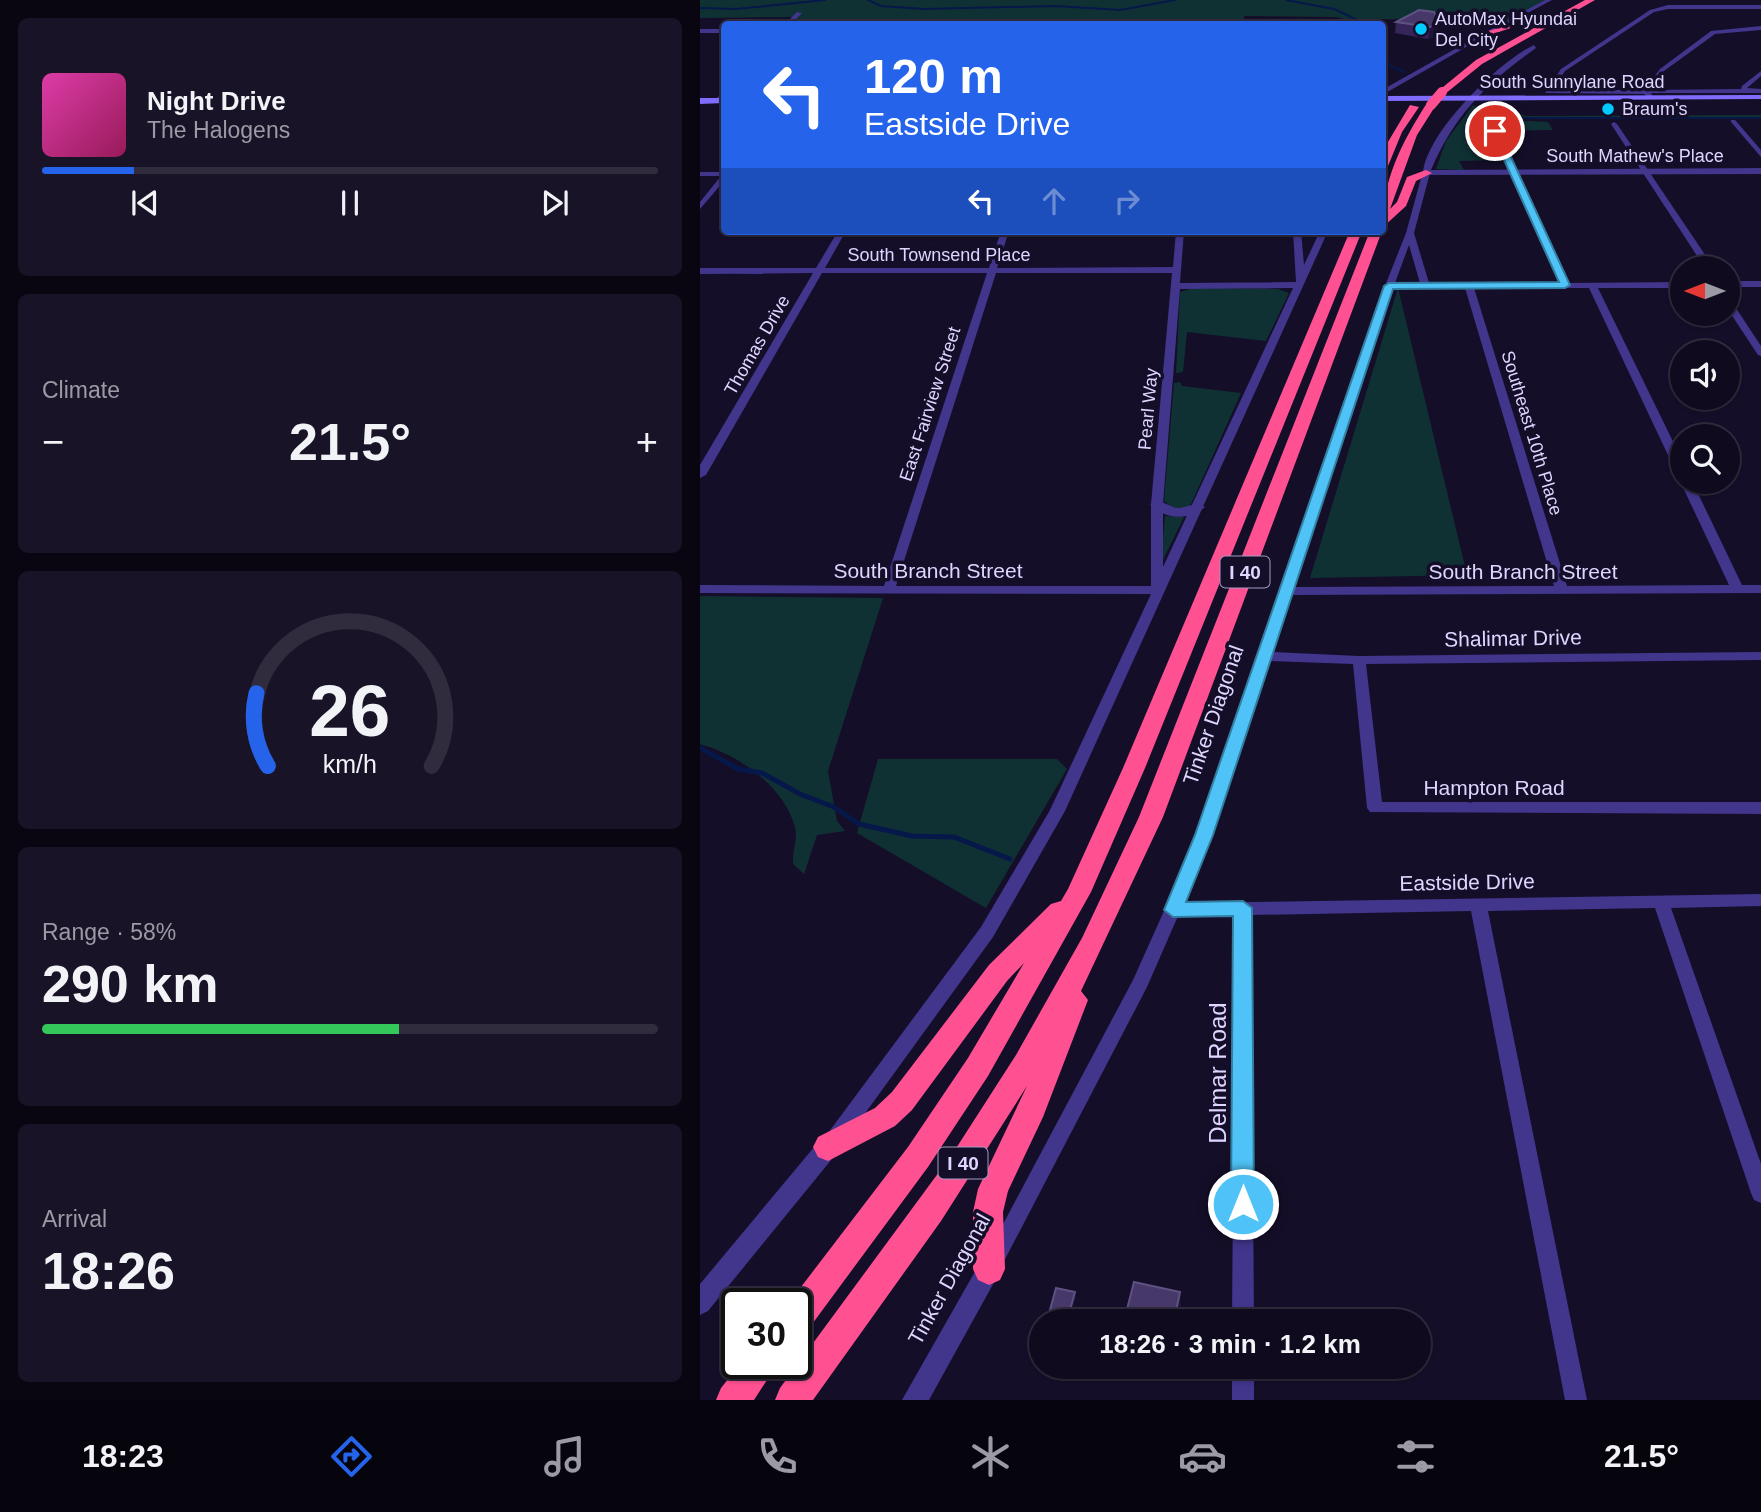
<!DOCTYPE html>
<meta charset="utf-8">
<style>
:root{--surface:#100a1f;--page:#191328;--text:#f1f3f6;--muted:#9c9aa4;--line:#302b3d;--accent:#2563eb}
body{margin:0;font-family:Arial,sans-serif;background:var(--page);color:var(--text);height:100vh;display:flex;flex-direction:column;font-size:26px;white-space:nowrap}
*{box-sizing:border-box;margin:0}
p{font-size:23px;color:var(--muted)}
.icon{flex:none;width:38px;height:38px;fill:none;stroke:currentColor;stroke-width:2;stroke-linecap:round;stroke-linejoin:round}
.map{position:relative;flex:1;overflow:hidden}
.sheet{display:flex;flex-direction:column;gap:18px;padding:18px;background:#090611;width:700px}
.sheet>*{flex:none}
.guide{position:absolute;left:21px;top:21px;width:665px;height:214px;border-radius:7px;box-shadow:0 2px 5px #0004,0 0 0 2px var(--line);background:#2563eb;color:#fff;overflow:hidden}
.needle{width:46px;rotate:270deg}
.fabs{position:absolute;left:970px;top:256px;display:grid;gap:14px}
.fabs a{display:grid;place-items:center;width:70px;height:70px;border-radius:50%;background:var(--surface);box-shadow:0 2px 5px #0004,0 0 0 2px var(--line);font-size:35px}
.speed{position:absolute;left:21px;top:1288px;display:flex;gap:14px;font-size:35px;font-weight:700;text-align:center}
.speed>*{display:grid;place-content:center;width:91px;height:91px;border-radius:50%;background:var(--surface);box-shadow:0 2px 5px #0004,0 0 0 2px var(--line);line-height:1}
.speed .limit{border:4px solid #111;border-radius:10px;background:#fff;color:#111}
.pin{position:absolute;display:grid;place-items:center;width:60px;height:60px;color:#fff;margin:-30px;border:4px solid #fff;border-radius:50%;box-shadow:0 2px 7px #0007}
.me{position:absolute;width:77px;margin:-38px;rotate:0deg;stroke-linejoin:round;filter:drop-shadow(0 0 5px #0008)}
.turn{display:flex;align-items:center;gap:24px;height:147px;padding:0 28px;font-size:32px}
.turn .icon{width:91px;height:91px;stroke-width:2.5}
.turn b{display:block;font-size:49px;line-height:60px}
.lanes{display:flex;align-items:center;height:66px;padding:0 28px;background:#0003;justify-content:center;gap:35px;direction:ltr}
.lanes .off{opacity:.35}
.big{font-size:52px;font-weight:700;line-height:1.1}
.sheet .card{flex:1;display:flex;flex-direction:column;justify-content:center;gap:10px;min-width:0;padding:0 24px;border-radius:10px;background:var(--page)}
.sheet .dial{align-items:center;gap:0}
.dial svg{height:182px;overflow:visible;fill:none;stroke:var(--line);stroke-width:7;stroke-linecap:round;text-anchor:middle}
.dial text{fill:var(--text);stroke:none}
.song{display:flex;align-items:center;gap:21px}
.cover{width:84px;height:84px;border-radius:10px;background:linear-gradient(135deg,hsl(320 70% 55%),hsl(330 70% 35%))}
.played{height:7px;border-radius:4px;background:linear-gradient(90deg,var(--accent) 15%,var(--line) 15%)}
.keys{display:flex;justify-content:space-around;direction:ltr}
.heat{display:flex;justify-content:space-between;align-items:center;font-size:38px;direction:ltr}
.charge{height:10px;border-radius:5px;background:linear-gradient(90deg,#34c759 58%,var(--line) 0)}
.trip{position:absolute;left:329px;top:1309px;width:402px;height:70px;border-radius:35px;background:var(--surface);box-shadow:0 2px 5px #0004,0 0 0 2px var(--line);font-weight:700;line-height:70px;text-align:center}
.tabs{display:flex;height:112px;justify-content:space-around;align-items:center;background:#06040c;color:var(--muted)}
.tabs .icon{width:49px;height:49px}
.tabs .current{color:var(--accent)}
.tabs b{font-size:32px;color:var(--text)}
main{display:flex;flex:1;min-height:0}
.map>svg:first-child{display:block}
.green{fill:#103134}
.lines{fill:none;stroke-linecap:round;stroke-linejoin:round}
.stream-far1{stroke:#06184a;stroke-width:2}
.stream{stroke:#06184a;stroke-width:5}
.minor{fill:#41358c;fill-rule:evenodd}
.tertiary{fill:#41358c;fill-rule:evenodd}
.secondary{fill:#806dff;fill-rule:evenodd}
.motorway{fill:#ff5192;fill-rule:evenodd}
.motorway-bridge{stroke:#ff5192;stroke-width:10}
.wall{fill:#352559}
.shaded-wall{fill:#20143e}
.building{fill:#47386a;stroke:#5f5182;stroke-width:2}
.route{fill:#4fc3f7;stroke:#337fa1;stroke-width:2}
.poi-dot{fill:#02cbff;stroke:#150e29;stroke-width:2.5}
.labels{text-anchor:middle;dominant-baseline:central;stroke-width:7;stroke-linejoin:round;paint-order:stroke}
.far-poi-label{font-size:18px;fill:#dfd6ff;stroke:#150e29;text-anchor:start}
.far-street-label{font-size:18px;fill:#dfd6ff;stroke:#150e29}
.shield{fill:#150e29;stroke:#a29abf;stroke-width:2}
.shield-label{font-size:19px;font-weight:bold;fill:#dfd6ff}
.street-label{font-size:21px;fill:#dfd6ff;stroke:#150e29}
.near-street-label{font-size:24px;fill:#dfd6ff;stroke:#150e29}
</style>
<main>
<section class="sheet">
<div class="card">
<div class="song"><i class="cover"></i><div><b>Night Drive</b><p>The Halogens</p></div></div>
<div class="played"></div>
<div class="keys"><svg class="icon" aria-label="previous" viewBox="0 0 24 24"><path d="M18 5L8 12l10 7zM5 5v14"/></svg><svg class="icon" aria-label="pause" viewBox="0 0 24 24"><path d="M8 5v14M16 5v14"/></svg><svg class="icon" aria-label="next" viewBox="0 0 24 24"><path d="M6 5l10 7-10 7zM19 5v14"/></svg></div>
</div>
<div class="card"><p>Climate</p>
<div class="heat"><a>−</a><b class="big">21.5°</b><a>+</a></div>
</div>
<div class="card dial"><svg viewBox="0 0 100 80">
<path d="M14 69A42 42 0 1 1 86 69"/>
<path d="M14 69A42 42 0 0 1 9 37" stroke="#2563eb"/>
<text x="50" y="56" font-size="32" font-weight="700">26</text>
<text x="50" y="72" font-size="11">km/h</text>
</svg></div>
<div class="card"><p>Range · 58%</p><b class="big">290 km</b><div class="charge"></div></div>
<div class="card"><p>Arrival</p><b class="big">18:26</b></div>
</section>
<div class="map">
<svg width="1061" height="1400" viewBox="0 0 1061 1400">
<rect width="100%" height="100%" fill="#150e29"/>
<g class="green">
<path d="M 0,0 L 845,0 L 809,20 L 666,19 L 672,24 L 654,18 L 664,24 L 636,17 L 544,16 L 544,24 L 93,23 L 97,17 L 0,18 Z"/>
<path d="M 790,103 L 826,116 L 1061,115 L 1061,117 L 829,118 L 795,111 L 785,104 Z"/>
<path d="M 773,105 L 806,120 L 848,122 L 853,130 L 791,131 L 803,160 L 759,161 L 764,170 L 736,169 L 746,141 Z"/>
<path d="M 494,288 L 578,289 L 589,293 L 566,341 L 487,332 L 483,372 L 476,373 L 480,292 Z"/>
<path d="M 698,288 L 767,575 L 610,578 Z"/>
<path d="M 480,382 L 482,386 L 541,393 L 492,502 L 489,507 L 474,509 L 464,501 L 474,383 Z"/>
<path d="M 465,516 L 484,517 L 461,564 Z"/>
<path d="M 0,596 L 183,598 L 128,771 L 137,821 L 145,831 L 117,835 L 104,874 L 93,864 C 92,851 98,840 95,827 C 84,786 39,755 0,744 Z"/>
<path d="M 178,759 L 357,759 L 367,769 L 286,908 L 157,833 Z"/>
</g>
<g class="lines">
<g class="stream-far1">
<path d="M 168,0 L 181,6 L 224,9 L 356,6 L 420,10 L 475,0"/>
<path d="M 586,0 L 634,9 L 666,24"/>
<path d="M 0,8 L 36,9 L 125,0"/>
<path d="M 682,51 L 690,66 L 704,72"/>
<path d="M 781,102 L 794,112 L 821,118 L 1061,118"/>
</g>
<path class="stream" d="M 0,748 L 38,769 L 62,773 L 100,794 L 134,807 L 159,824 L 212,836 L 254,837 L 310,859"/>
<g class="minor">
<path d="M 845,0 L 852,0 L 789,34 L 784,33 Z"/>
<path d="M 968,5 L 1061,5 L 1061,9 L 968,9 L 954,12 L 865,71 L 852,90 L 944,90 L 960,69 L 1011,31 L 1061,26 L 1061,30 L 1015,34 L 964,71 L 950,90 L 1041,89 L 1042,86 L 1061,71 L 1061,76 L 1047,88 L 1061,89 L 1061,93 L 951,93 L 953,97 L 950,99 L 944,94 L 845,93 L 861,69 L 950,10 Z"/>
<path d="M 97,12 L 102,13 L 91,24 L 85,24 Z"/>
<path d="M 191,21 L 193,24 L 187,24 L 189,22 Z"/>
<path d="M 446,21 L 448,22 L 449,24 L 443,24 Z"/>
<rect x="0" y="29" width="24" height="4"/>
<path d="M 24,91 L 24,97 L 19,102 L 15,102 L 15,100 Z"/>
<path d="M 1031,120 L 1035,120 L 1061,150 L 1061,157 L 1031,122 Z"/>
<path d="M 914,122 L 917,124 L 1014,268 L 1005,268 L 911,124 Z"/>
<path d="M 795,129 L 799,131 L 868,283 L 982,282 L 982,288 L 898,288 L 982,460 L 982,475 L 976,472 L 889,288 L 774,288 L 867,586 L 1029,585 L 980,481 L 982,479 L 982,481 L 992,481 L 1042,585 L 1061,585 L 1061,593 L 591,595 L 572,652 L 659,656 L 1061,652 L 1061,660 L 666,664 L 682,802 L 1061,802 L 1061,814 L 670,812 L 667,808 L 653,664 L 569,661 L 502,862 L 484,903 L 1061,894 L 1061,906 L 971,908 L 1061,1164 L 1061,1203 L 1054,1200 L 1051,1193 L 955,908 L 788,911 L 887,1400 L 865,1400 L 771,911 L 551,915 L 554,1321 L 532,1321 L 535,915 L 478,916 L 447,987 L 302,1265 L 295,1268 L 288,1265 L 285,1258 L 433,980 L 486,862 L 685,286 L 706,233 L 723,171 L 730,173 L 714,233 L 729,283 L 860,283 L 791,131 ZM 709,245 L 720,283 L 695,283 ZM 765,288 L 854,586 L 593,587 L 693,289 Z"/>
<path d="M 0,172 L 24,172 L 24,181 L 0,209 L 0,202 L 21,176 L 0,176 Z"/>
<path d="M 138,231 L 146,231 L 125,268 L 289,268 L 301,231 L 309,231 L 297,268 L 473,267 L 476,231 L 484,231 L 480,283 L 596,282 L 593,231 L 601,231 L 604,265 L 620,231 L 628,231 L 365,811 L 293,937 L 145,1141 L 138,1144 L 131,1141 L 128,1135 L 131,1129 L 281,927 L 350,810 L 451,594 L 0,593 L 0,585 L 184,586 L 287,273 L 122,273 L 6,475 L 0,478 L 0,465 L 113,273 L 0,274 L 0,268 L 116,268 ZM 296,273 L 472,273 L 451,504 L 451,586 L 196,586 ZM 593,288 L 463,567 L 463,504 L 480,289 Z"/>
<rect x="1027" y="281" width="34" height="6"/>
<path d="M 1027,298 L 1030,299 L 1061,346 L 1061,356 L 1058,355 L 1027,308 Z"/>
<rect x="532" y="1367" width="22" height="33"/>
</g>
<g class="tertiary">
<path d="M 787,31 L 789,34 L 682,95 L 682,90 Z"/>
<path d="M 834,45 L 836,48 C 787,83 755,114 731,170 L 1061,168 L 1061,174 L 723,175 C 724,135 798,62 834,45 Z"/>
<path d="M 457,500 C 480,509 472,511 498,503 L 505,507 C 489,521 464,520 450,504 Z"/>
<path d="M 128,1137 L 136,1140 L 139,1147 L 136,1154 L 8,1311 L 0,1315 L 0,1284 L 120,1140 Z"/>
<path d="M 289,1257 L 297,1261 L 301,1269 L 297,1277 L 229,1400 L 202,1400 L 281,1261 Z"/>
</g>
<g class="secondary">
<path d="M 1061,95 L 1061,99 L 682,101 L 682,96 Z"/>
<path d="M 0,98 L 24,98 L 24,103 L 0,104 Z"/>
</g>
<g class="motorway">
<path d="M 885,0 L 895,0 L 782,64 L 745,94 L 737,92 L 776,60 Z"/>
<path d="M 833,16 L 840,18 L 790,35 L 783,33 Z"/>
<path d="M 727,103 L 736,105 L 717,135 L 690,209 L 697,202 L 707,177 L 726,170 L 732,173 L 716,181 L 706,206 L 682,228 C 682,181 702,142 727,103 Z"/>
<path d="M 710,105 L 719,107 L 702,132 L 688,166 L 682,169 L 682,152 Z"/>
<path d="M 650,231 L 662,231 L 445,768 L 391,892 L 288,1076 L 228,1167 L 107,1331 L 96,1336 L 96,1304 L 88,1304 L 208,1147 L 268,1058 L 324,963 L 307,981 L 212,1110 L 195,1126 L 128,1161 L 118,1157 L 113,1147 L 118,1137 L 175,1108 L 192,1092 L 289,965 L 351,904 L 361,901 L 368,889 L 423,768 Z"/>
<path d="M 670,231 L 682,231 L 463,817 L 381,991 L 388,1000 L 343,1117 L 308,1191 L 303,1212 L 305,1269 L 300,1280 L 289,1285 L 278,1280 L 273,1269 L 273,1212 L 278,1189 L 327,1086 L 241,1221 L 113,1400 L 75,1400 L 80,1388 L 253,1153 L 316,1055 L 382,938 L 439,817 Z"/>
<path d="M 41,1363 L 78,1363 L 54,1400 L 16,1400 L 21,1388 Z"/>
</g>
<path class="motorway-bridge" d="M 731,105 L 742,92"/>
</g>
<path class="wall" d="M 719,10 L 738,34 L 728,39 L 695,33 L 696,22 Z"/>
<g class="shaded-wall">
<path d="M 739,22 L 738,34 L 728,39 L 730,27 Z"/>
<path d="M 375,1292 L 376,1296 L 369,1321 L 367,1321 Z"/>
<path d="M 480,1292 L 481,1305 L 478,1321 L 474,1321 Z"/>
</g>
<g class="building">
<path d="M 719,10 L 734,12 L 739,22 L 730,27 L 696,22 Z"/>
<path d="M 434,1282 L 480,1292 L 474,1321 L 424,1321 Z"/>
<path d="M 356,1288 L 375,1292 L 367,1321 L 347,1321 Z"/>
</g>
<path class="route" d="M 795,128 L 799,131 L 870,285 L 865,288 L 693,289 L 513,835 L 486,902 L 543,901 L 552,908 L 554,1204 L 551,1212 L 543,1215 L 535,1212 L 531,1204 L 533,916 L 473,917 L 464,910 L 495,835 L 684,286 L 689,283 L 859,282 L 791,131 Z"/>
<g class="poi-dot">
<circle cx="721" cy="29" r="7"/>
<circle cx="908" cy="109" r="7"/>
</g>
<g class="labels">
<g class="far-poi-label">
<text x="735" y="19">AutoMax Hyundai<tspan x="735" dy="21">Del City</tspan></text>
<text x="922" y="109">Braum's</text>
</g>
<g class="far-street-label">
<text x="872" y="82">South Sunnylane Road</text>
<text x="935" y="156">South Mathew's Place</text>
<text x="239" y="255">South Townsend Place</text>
<text transform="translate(57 345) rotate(-60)">Thomas Drive</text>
<text transform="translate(230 404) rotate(-72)">East Fairview Street</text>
<text transform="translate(448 409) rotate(-85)">Pearl Way</text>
<text transform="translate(832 433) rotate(73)">Southeast 10th Place</text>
</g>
<g class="shield">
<rect x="520.5" y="556.5" width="49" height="31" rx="5"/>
<rect x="238.5" y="1147.5" width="49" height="31" rx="5"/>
</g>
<g class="shield-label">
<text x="545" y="572">I 40</text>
<text x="263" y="1163">I 40</text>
</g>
<g class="street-label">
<text x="228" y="570">South Branch Street</text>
<text x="823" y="571">South Branch Street</text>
<text transform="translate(813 638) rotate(-1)">Shalimar Drive</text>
<text transform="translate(513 715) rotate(-71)">Tinker Diagonal</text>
<text x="794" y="787">Hampton Road</text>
<text transform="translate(767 882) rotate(-1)">Eastside Drive</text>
<text transform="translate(249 1279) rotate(-61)">Tinker Diagonal</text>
</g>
<g class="near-street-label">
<text transform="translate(517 1073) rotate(-90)">Delmar Road</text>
</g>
</g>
</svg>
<div class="fabs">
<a><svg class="needle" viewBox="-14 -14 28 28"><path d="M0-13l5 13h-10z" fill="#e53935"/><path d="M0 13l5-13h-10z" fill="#9c9aa4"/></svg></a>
<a><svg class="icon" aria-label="sound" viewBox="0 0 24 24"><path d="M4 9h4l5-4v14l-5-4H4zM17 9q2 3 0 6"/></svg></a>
<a><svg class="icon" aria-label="search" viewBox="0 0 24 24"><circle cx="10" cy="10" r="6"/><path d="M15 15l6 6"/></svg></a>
</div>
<div class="speed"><div class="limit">30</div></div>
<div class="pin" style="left:795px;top:131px;background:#d93025"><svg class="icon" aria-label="arrive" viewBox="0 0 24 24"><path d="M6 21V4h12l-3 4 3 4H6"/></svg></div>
<svg class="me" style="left:543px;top:1204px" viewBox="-20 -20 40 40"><circle r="17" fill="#4fc3f7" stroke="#fff" stroke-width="3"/><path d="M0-11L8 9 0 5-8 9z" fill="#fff"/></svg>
<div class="trip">18:26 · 3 min · 1.2 km</div>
<div class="guide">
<div class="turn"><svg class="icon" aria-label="left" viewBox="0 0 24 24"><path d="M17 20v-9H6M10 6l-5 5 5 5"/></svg><div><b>120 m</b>Eastside Drive</div></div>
<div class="lanes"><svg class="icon" aria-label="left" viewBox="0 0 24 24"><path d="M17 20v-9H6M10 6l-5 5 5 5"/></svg><svg class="icon off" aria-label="ahead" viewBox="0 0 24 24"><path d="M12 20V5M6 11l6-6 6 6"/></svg><svg class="icon off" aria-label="right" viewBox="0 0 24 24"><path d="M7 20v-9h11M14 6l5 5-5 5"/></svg></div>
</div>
</div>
</main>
<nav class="tabs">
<b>18:23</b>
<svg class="icon current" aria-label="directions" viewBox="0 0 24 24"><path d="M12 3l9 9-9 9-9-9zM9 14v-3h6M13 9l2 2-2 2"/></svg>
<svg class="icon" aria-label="music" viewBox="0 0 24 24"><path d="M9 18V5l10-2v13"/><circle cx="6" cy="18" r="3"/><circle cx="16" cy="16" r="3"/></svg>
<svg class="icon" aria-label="phone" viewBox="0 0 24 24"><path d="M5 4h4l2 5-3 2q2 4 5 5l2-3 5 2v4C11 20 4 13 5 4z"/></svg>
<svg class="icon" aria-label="climate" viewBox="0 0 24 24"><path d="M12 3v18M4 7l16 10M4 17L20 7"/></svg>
<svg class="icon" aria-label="car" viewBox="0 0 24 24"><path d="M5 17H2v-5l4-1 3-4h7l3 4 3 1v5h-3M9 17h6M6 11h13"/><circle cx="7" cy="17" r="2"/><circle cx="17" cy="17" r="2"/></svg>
<svg class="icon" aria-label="filters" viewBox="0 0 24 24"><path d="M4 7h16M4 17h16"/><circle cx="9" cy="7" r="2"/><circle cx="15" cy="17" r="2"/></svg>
<b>21.5°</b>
</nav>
